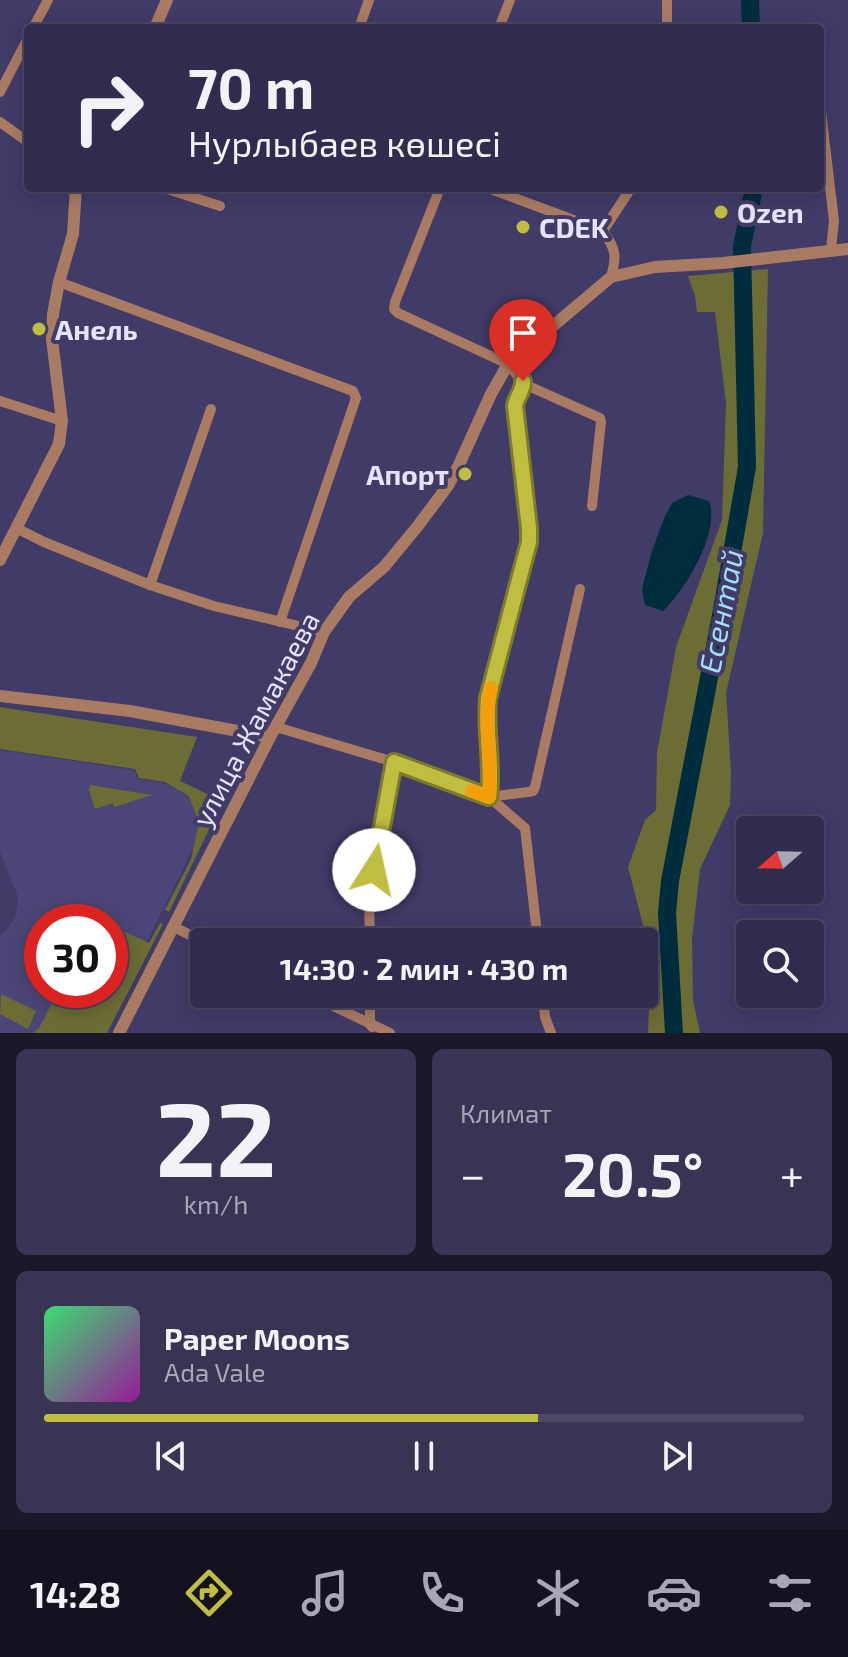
<!DOCTYPE html>
<html lang="ru">
<meta charset="utf-8">
<style>
:root{--surface:#312c4d;--page:#393454;--text:#f1f3f6;--muted:#a8a7b6;--line:#4c4865;--accent:#c0be41}
body{margin:0;font-family:"Exo 2",sans-serif;background:var(--page);color:var(--text);height:100vh;display:flex;flex-direction:column;font-size:30px;white-space:nowrap}
*{box-sizing:border-box;margin:0}
p{font-size:26px;color:var(--muted)}
.icon{flex:none;width:44px;height:44px;fill:none;stroke:currentColor;stroke-width:2;stroke-linecap:round;stroke-linejoin:round}
.map{position:relative;height:1033px;overflow:hidden}
.side{display:flex;flex-direction:column;gap:16px;padding:16px;background:#1b182a;flex:1}
.side>*{flex:none}
.guide{position:absolute;left:24px;top:24px;width:800px;height:168px;border-radius:8px;box-shadow:0 4px 20px #0003,0 0 0 2px var(--line);background:#312c4d;color:var(--text);overflow:hidden}
.needle{width:52px;rotate:250deg}
.controls{position:absolute;left:736px;top:816px;display:grid;gap:16px}
.controls a{display:grid;place-items:center;width:88px;height:88px;border-radius:8px;background:var(--surface);box-shadow:0 4px 20px #0003,0 0 0 2px var(--line);font-size:40px}
.speed{position:absolute;left:24px;top:904px;display:flex;gap:16px;font-size:40px;font-weight:700;text-align:center}
.speed>*{display:grid;place-content:center;width:104px;height:104px;border-radius:50%;background:var(--surface);box-shadow:0 4px 20px #0003,0 0 0 2px var(--line);line-height:1}
.speed .limit{border:12px solid #d22;background:#fff;color:#111}
.pin{position:absolute;display:grid;place-items:center;width:68px;height:68px;color:#fff;margin:-82px -34px;border-radius:50% 50% 50% 0;rotate:-45deg;box-shadow:0 0 8px #0007}
.pin .icon{rotate:45deg}
.me{position:absolute;width:88px;margin:-44px;rotate:10deg;stroke-linejoin:round;filter:drop-shadow(0 0 6px #0008)}
.turn{display:flex;align-items:center;gap:28px;height:168px;padding:0 32px;font-size:36px}
.turn .icon{width:104px;height:104px;stroke-width:2.5}
.turn b{display:block;font-size:56px;line-height:68px}
.big{font-size:60px;font-weight:700;line-height:1.1}
.side .card{flex:1;display:flex;flex-direction:column;justify-content:center;gap:12px;min-width:0;padding:0 28px;border-radius:12px;background:var(--page)}
.side .dial{align-items:center;gap:0}
.dial b{font-size:104px;line-height:1}
.song{display:flex;align-items:center;gap:24px}
.cover{width:96px;height:96px;border-radius:12px;background:linear-gradient(135deg,hsl(140 70% 55%),hsl(300 70% 35%))}
.played{height:8px;border-radius:4px;background:linear-gradient(90deg,var(--accent) 65%,var(--line) 65%)}
.keys{display:flex;justify-content:space-around;direction:ltr}
.heat{display:flex;justify-content:space-between;align-items:center;font-size:44px;direction:ltr}
.side .tiles{flex:1;display:grid;gap:16px;grid-template-columns:1fr 1fr}
.card:last-child{grid-column:span 2}
.trip{position:absolute;left:190px;top:928px;width:468px;height:80px;border-radius:8px;background:var(--surface);box-shadow:0 4px 20px #0003,0 0 0 2px var(--line);font-weight:700;line-height:80px;text-align:center}
.dock{display:flex;height:128px;justify-content:space-around;align-items:center;background:#14121f;color:var(--muted)}
.dock .icon{width:56px;height:56px}
.dock .on{color:var(--accent)}
.dock b{font-size:36px;color:var(--text)}
.map>svg:first-child{display:block}
.built{fill:#4c4678;fill-rule:evenodd}
.green{fill:#6c6c35}
.water{fill:#002d3e}
.lines{fill:none;stroke-linecap:round;stroke-linejoin:round}
.river{stroke:#002d3e;stroke-width:18}
.minor{stroke:#aa7b63;stroke-width:10}
.tertiary{stroke:#aa7b63;stroke-width:12}
.route-casing{stroke:#7d7c2a;stroke-width:20}
.route{stroke:#c0be41;stroke-width:14}
.slow{stroke:#f59e0b;stroke-width:14}
.poi-dot{fill:#c0be41;stroke:#413b67;stroke-width:3}
.labels{text-anchor:middle;dominant-baseline:central;stroke-width:8;stroke-linejoin:round;paint-order:stroke}
.poi-label{font-size:28px;font-weight:bold;fill:#e5e3fe;stroke:#413b67;text-anchor:start}
.street-label{font-size:28px;fill:#e5e3fe;stroke:#413b67}
.water-label{font-size:30px;font-style:italic;fill:#a1defa;stroke:#413b67}
</style>
<div class="map">
<svg width="848" height="1033" viewBox="0 0 848 1033">
<rect width="100%" height="100%" fill="#413b67"/>
<path class="built" d="M 0,750 L 134,770 L 138,779 L 173,785 L 213,808 L 102,1033 L 0,1033 L 0,935 L 4,933 L 15,918 L 18,904 L 17,894 L 0,852 ZM 42,922 L 110,922 L 110,990 L 42,990 Z"/>
<g class="green">
<path d="M 768,269 L 763,533 L 726,693 L 731,772 L 730,805 L 700,869 L 692,939 L 693,1000 L 700,1033 L 648,1033 L 651,956 L 628,867 L 645,820 L 656,810 L 657,753 L 676,647 L 722,520 L 726,403 L 715,312 L 697,312 L 695,296 L 688,276 Z"/>
<path d="M 0,707 L 197,737 L 180,781 L 216,798 L 218,802 L 219,809 L 169,912 L 165,910 L 191,859 L 199,823 L 189,796 L 165,782 L 139,778 L 135,769 L 0,749 Z"/>
<path d="M 90,785 L 152,795 L 114,807 L 113,803 L 95,809 L 89,790 Z"/>
<path d="M 160,923 L 163,924 L 107,1033 L 33,1033 L 39,1028 L 59,990 L 110,990 L 110,925 L 149,943 Z"/>
<path d="M 1,994 L 36,1011 L 28,1029 L 0,1014 Z"/>
</g>
<path class="water" d="M 688,495 L 709,501 C 721,531 685,591 663,611 L 645,605 L 642,589 L 651,554 L 664,518 L 672,503 Z"/>
<g class="lines">
<g class="river">
<path d="M 750,0 L 751,28"/>
<path d="M 674,1033 L 667,913 L 670,881 L 722,610 L 747,467 L 742,246 L 754,188"/>
</g>
<g class="minor">
<path d="M 33,28 L 48,0"/>
<path d="M 359,28 L 369,0"/>
<path d="M 499,28 L 510,0"/>
<path d="M 667,28 L 667,0"/>
<path d="M 0,92 L 28,38"/>
<path d="M 820,103 L 834,221 L 831,249"/>
<path d="M 0,122 L 28,142"/>
<path d="M 164,188 L 220,206"/>
<path d="M 440,188 L 395,302 L 394,309 L 398,313 L 508,364 L 524,384 L 516,399 L 515,406 L 529,542 L 488,698 C 485,731 493,764 489,797"/>
<path d="M 488,188 L 603,231 C 616,249 617,256 611,277"/>
<path d="M 603,231 L 631,188"/>
<path d="M 59,282 L 353,391 L 356,398 L 280,622"/>
<path d="M 524,384 L 600,418 L 601,422 L 592,506"/>
<path d="M 0,401 L 62,421"/>
<path d="M 16,528 L 44,542 L 150,585 L 214,606 L 324,632"/>
<path d="M 150,585 L 211,409"/>
<path d="M 276,727 L 394,762 L 489,797 L 525,828 L 538,942"/>
<path d="M 489,797 L 528,792 L 533,791 L 535,787 L 580,589"/>
<path d="M 174,927 L 204,942"/>
<path d="M 370,942 L 369,896 L 394,762"/>
<path d="M 308,994 L 390,1033"/>
<path d="M 370,994 L 370,1024 L 372,1027"/>
<path d="M 543,994 L 545,1017 L 551,1033"/>
</g>
<g class="tertiary">
<path d="M 155,28 L 167,0"/>
<path d="M 0,560 L 59,444 L 62,421 L 52,339 L 53,314 L 59,282 L 73,234 L 76,188"/>
<path d="M 0,696 L 130,711 L 270,737"/>
<path d="M 119,1033 L 270,737 L 311,663 L 324,632 L 349,597 L 384,567 L 417,527 L 447,487 L 458,467 L 491,394 L 508,364 L 611,277 L 655,267 L 723,263 L 848,249"/>
</g>
</g>
<g class="lines">
<g class="route-casing">
<path id="route" d="M 374,870 L 394,762 L 489,797 C 493,764 485,731 488,698 L 529,542 L 529,528 L 515,406 C 516,397 524,390 523,381"/>
</g>
<use href="#route" class="route"/>
<path class="slow" d="M 472,791 L 489,797 C 493,760 482,724 491,688"/>
</g>
<g class="poi-dot">
<circle cx="721" cy="212" r="8"/>
<circle cx="523" cy="227" r="8"/>
<circle cx="39" cy="329" r="8"/>
<circle cx="465" cy="474" r="8"/>
</g>
<g class="labels">
<g class="poi-label">
<text x="737" y="212">Ozen</text>
<text x="539" y="227">CDEK</text>
<text x="55" y="329">Анель</text>
<text x="449" y="474" text-anchor="end">Апорт</text>
</g>
<g class="street-label">
<text transform="translate(255 719) rotate(-62)">улица Жамакаева</text>
</g>
<g class="water-label">
<text transform="translate(720 611) rotate(-79)">Есентай</text>
</g>
</g>
</svg>
<div class="controls">
<a><svg class="needle" viewBox="-14 -14 28 28"><path d="M0-13l5 13h-10z" fill="#e53935"/><path d="M0 13l5-13h-10z" fill="#a8a7b6"/></svg></a>
<a><svg class="icon" aria-label="search" viewBox="0 0 24 24"><circle cx="10" cy="10" r="6"/><path d="M15 15l6 6"/></svg></a>
</div>
<div class="speed"><div class="limit">30</div></div>
<div class="pin" style="left:523px;top:381px;background:#d93025"><svg class="icon" aria-label="arrive" viewBox="0 0 24 24"><path d="M6 21V4h12l-3 4 3 4H6"/></svg></div>
<svg class="me" style="left:374px;top:870px" viewBox="-20 -20 40 40"><circle r="19" fill="#fff"/><path d="M0-13L10 11 0 6-10 11z" fill="#c0be41"/></svg>
<div class="trip">14:30 · 2 мин · 430 m</div>
<div class="guide">
<div class="turn"><svg class="icon" aria-label="right" viewBox="0 0 24 24"><path d="M7 20v-9h11M14 6l5 5-5 5"/></svg><div><b>70 m</b>Нурлыбаев көшесі</div></div>
</div>
</div>
<section class="side">
<div class="tiles">
<div class="card dial"><b>22</b><p>km/h</p></div>
<div class="card"><p>Климат</p>
<div class="heat"><a>−</a><b class="big">20.5°</b><a>+</a></div>
</div>
<div class="card">
<div class="song"><i class="cover"></i><div><b>Paper Moons</b><p>Ada Vale</p></div></div>
<div class="played"></div>
<div class="keys"><svg class="icon" aria-label="previous" viewBox="0 0 24 24"><path d="M18 5L8 12l10 7zM5 5v14"/></svg><svg class="icon" aria-label="pause" viewBox="0 0 24 24"><path d="M8 5v14M16 5v14"/></svg><svg class="icon" aria-label="next" viewBox="0 0 24 24"><path d="M6 5l10 7-10 7zM19 5v14"/></svg></div>
</div>
</div>
</section>
<nav class="dock">
<b>14:28</b>
<svg class="icon on" aria-label="directions" viewBox="0 0 24 24"><path d="M12 3l9 9-9 9-9-9zM9 14v-3h6M13 9l2 2-2 2"/></svg>
<svg class="icon" aria-label="music" viewBox="0 0 24 24"><path d="M9 18V5l10-2v13"/><circle cx="6" cy="18" r="3"/><circle cx="16" cy="16" r="3"/></svg>
<svg class="icon" aria-label="phone" viewBox="0 0 24 24"><path d="M5 4h4l2 5-3 2q2 4 5 5l2-3 5 2v4C11 20 4 13 5 4z"/></svg>
<svg class="icon" aria-label="climate" viewBox="0 0 24 24"><path d="M12 3v18M4 7l16 10M4 17L20 7"/></svg>
<svg class="icon" aria-label="car" viewBox="0 0 24 24"><path d="M5 17H2v-5l4-1 3-4h7l3 4 3 1v5h-3M9 17h6M6 11h13"/><circle cx="7" cy="17" r="2"/><circle cx="17" cy="17" r="2"/></svg>
<svg class="icon" aria-label="filters" viewBox="0 0 24 24"><path d="M4 7h16M4 17h16"/><circle cx="9" cy="7" r="2"/><circle cx="15" cy="17" r="2"/></svg>
</nav>
